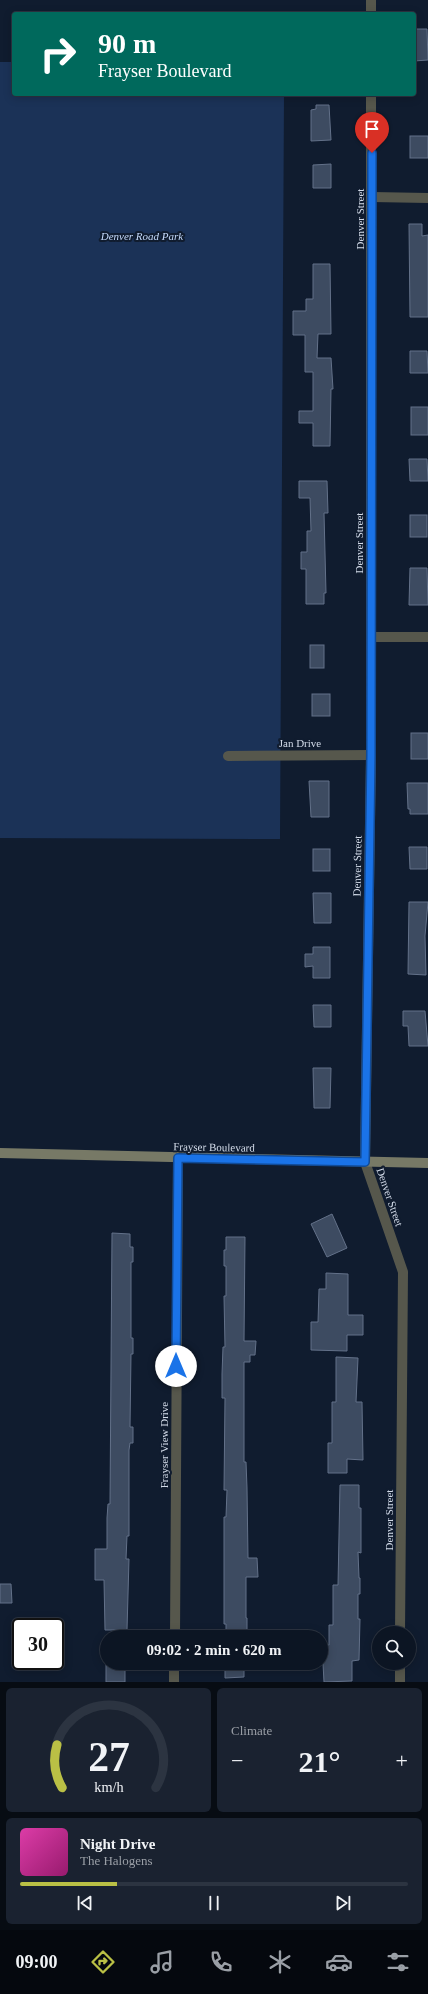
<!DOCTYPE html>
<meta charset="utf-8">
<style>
:root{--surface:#0c1523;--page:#1a2230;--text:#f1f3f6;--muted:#9a9fa6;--line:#2c3441;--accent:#bac045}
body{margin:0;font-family:"Times New Roman",serif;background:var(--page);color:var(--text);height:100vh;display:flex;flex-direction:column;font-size:15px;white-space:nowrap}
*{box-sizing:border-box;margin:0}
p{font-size:13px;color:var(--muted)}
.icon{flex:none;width:22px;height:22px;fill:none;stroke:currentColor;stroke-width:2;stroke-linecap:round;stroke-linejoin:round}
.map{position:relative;height:1682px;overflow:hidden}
.sheet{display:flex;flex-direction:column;gap:6px;padding:6px;background:#070c13;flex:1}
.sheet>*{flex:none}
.banner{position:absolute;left:12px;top:12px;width:404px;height:84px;border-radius:4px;box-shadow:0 2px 10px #0003,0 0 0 1px var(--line);background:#00695c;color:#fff;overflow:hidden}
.tools{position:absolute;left:372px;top:1626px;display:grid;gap:8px}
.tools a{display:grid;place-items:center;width:44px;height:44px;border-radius:50%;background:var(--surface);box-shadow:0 2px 10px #0003,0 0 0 1px var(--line);font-size:20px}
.speed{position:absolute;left:12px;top:1618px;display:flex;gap:8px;font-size:20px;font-weight:700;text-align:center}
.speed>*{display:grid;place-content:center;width:52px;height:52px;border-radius:50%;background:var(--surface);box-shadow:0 2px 10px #0003,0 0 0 1px var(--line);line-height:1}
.speed .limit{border:2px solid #111;border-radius:6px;background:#fff;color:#111}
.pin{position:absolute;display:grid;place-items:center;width:34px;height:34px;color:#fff;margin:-41px -17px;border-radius:50% 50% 50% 0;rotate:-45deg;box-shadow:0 0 4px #0007}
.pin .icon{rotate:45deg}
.me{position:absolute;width:44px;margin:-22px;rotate:0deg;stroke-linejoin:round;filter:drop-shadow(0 0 3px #0008)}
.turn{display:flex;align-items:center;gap:14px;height:84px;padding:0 20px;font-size:18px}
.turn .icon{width:52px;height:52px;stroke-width:2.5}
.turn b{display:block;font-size:28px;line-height:34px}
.big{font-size:30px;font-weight:800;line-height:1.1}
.sheet .tile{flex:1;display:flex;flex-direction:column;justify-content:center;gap:6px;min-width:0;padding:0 14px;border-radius:6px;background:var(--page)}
.sheet .dial{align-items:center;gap:0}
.dial svg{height:104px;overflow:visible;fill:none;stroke:var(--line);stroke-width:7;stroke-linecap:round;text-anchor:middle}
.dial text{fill:var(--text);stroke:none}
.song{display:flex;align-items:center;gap:12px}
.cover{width:48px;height:48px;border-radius:6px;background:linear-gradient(135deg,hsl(320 70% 55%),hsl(320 70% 35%))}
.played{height:4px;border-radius:2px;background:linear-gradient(90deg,var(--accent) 25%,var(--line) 25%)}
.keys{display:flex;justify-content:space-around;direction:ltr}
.heat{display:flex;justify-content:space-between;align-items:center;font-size:22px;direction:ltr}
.sheet .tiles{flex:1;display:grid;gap:6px;grid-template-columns:1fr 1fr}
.tile:last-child{grid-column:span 2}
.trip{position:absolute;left:100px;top:1630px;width:228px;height:40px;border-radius:20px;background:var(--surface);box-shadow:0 2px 10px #0003,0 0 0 1px var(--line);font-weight:800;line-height:40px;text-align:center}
.dock{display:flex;height:64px;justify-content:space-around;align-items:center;background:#05080e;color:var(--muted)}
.dock .icon{width:28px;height:28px}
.dock .on{color:var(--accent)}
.dock b{font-size:18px;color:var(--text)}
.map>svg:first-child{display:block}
.green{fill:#1b3257}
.building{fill:#3d4b61;stroke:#637189}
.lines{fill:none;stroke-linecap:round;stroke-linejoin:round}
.street{stroke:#56574c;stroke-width:10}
.secondary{stroke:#777966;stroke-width:10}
.route-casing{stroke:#114b97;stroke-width:10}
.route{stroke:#1a73e8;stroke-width:7}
.labels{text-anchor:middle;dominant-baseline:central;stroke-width:4;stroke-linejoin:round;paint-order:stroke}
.street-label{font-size:11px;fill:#d3dbe9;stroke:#101c2f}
.park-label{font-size:11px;font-style:italic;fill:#c4d9fa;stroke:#101c2f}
</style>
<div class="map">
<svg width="428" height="1682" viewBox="0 0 428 1682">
<rect width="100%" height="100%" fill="#101c2f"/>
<path class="green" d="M 0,62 L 14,62 L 14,94 L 284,94 L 280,839 L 0,838 Z"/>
<g class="building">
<path d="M 414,29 L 427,29 L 428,60 L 414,61 Z"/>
<path d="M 316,105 L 329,105 L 331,140 L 311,141 L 311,110 L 316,109 Z"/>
<rect x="410" y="136" width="18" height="22"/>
<path d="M 331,164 L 331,188 L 313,188 L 313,165 Z"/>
<path d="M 409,224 L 422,224 L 422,236 L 428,235 L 428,317 L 410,317 Z"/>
<path d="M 313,264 L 330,264 L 331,334 L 318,334 L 317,358 L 331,358 L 333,389 L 331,389 L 330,446 L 313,446 L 313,423 L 299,423 L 299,411 L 313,411 L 313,372 L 305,372 L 305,335 L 293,335 L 293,311 L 306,311 L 306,299 L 313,299 Z"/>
<path d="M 410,351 L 427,351 L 428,373 L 410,373 Z"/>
<rect x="411" y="407" width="17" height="28"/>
<path d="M 409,459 L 427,459 L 428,481 L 410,481 Z"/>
<path d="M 299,481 L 327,481 L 328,513 L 324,513 L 326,593 L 324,593 L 324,604 L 306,604 L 306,569 L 301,569 L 301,552 L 307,552 L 307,531 L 311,531 L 310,498 L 299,498 Z"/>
<rect x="410" y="515" width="17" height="22"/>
<path d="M 410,568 L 427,568 L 428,605 L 409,605 Z"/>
<rect x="310" y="645" width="14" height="23"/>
<rect x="312" y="694" width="18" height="22"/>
<rect x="411" y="733" width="17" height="26"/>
<path d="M 309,781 L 329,781 L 329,817 L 311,817 Z"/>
<path d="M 407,783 L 428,783 L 428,814 L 410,814 L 410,809 L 408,809 Z"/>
<path d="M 409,847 L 427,847 L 427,869 L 410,869 Z"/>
<rect x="313" y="849" width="17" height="22"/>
<path d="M 313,893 L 331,893 L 331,923 L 314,923 Z"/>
<path d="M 409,902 L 428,902 L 425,936 L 426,975 L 408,974 Z"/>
<path d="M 313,947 L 330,947 L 330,978 L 313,978 L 313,966 L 305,967 L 305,954 L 313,954 Z"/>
<path d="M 313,1005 L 331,1005 L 331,1027 L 314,1027 Z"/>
<path d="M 403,1011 L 425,1011 L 428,1046 L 409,1046 L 408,1026 L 403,1026 Z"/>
<path d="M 313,1068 L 331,1068 L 330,1108 L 314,1108 Z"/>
<path d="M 332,1214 L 347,1248 L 327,1257 L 311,1224 Z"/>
<path d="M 112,1233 L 130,1234 L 130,1247 L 133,1247 L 133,1262 L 131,1262 L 131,1338 L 133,1338 L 133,1354 L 131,1354 L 130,1427 L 133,1427 L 133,1443 L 130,1443 L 129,1450 L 129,1536 L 127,1536 L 126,1559 L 129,1559 L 127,1630 L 105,1630 L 104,1580 L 95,1580 L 95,1549 L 107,1549 L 107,1518 L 108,1504 L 110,1504 Z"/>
<path d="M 226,1237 L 245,1237 L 244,1341 L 256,1341 L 255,1355 L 250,1355 L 250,1362 L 244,1362 L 244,1462 L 246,1462 L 247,1488 L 248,1558 L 257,1558 L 258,1577 L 246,1577 L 246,1618 L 247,1618 L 247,1633 L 226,1633 L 226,1624 L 224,1624 L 224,1517 L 226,1517 L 227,1490 L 224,1490 L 225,1398 L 222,1398 L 222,1374 L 223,1347 L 225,1347 L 224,1296 L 226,1296 L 226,1266 L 224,1266 L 224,1250 L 226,1250 Z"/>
<path d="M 326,1273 L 348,1274 L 348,1315 L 363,1315 L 363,1335 L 347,1335 L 347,1351 L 311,1350 L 311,1322 L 318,1322 L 319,1289 L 326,1289 Z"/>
<path d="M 336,1357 L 358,1358 L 356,1402 L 362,1402 L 363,1460 L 347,1459 L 347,1473 L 328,1473 L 328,1443 L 332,1443 L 332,1402 L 336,1402 Z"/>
<path d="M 340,1485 L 359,1485 L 359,1508 L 361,1508 L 361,1553 L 358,1552 L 359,1578 L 360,1578 L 360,1594 L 358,1594 L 358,1619 L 360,1619 L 359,1660 L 352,1661 L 352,1681 L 324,1682 L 322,1645 L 329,1645 L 329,1625 L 333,1625 L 333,1585 L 338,1585 Z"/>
<path d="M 0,1584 L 11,1584 L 12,1603 L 0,1603 Z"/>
<rect x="106" y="1663" width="19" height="19"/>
<path d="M 225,1663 L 244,1663 L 244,1677 L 225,1678 Z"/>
</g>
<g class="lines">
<g class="street">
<path d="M 371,0 L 371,14"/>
<path d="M 371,94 L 371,755 L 365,1162 L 403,1272 L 400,1633"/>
<path d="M 372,197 L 428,198"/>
<path d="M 371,637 L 428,637"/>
<path d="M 228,756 L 371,755"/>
<path d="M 175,1637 L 178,1158"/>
<path d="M 174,1682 L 174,1663"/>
<path d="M 400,1682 L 400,1663"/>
</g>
<path class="secondary" d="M 0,1153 L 428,1163"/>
</g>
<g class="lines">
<g class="route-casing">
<path id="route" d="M 176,1366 L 178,1158 L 365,1162 L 371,755 L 372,153"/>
</g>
<use href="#route" class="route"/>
</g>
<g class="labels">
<g class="street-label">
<text transform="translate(360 219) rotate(-90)">Denver Street</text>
<text transform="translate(359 543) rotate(-90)">Denver Street</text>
<text x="300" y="743">Jan Drive</text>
<text transform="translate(357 866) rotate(-89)">Denver Street</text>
<text transform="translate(214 1147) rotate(1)">Frayser Boulevard</text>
<text transform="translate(390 1197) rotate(71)">Denver Street</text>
<text transform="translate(164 1445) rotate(-90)">Frayser View Drive</text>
<text transform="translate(389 1520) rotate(-90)">Denver Street</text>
</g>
<g class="park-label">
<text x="142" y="236">Denver Road Park</text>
</g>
</g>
</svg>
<div class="tools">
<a><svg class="icon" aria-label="search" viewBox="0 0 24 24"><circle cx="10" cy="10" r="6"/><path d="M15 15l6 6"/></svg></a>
</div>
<div class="speed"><div class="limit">30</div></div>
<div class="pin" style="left:372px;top:153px;background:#d93025"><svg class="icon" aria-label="arrive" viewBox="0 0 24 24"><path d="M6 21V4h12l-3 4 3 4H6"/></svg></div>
<svg class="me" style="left:176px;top:1366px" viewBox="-20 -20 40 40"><circle r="19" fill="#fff"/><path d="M0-13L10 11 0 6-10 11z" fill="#1a73e8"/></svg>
<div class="trip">09:02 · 2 min · 620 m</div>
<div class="banner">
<div class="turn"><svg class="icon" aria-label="right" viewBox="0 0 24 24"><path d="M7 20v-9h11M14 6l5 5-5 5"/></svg><div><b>90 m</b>Frayser Boulevard</div></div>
</div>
</div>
<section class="sheet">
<div class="tiles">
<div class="tile dial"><svg viewBox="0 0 100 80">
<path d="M14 69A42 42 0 1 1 86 69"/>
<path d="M14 69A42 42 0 0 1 10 36" stroke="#bac045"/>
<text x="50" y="56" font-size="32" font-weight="700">27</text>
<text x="50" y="72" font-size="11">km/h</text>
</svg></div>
<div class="tile"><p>Climate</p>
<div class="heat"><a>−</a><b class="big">21°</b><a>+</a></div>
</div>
<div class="tile">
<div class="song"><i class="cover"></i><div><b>Night Drive</b><p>The Halogens</p></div></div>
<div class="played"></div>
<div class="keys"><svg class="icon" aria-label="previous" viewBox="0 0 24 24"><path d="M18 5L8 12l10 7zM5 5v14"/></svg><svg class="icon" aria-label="pause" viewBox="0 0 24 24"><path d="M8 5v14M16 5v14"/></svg><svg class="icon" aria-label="next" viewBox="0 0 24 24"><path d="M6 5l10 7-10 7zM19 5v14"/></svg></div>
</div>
</div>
</section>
<nav class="dock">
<b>09:00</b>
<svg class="icon on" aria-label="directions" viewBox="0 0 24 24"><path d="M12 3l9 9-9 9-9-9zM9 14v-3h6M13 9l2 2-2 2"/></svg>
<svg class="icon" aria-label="music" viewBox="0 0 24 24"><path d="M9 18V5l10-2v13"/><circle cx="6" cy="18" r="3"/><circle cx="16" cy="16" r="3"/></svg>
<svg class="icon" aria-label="phone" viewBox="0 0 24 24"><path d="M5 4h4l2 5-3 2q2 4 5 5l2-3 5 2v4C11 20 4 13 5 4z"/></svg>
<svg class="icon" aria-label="climate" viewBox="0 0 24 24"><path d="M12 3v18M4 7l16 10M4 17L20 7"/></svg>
<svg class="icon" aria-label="car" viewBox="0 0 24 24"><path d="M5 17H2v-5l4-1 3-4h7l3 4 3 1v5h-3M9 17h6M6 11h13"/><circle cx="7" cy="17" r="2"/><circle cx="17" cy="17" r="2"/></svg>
<svg class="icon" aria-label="filters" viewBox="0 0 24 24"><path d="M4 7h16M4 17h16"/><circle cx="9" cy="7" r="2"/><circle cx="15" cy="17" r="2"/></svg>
</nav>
